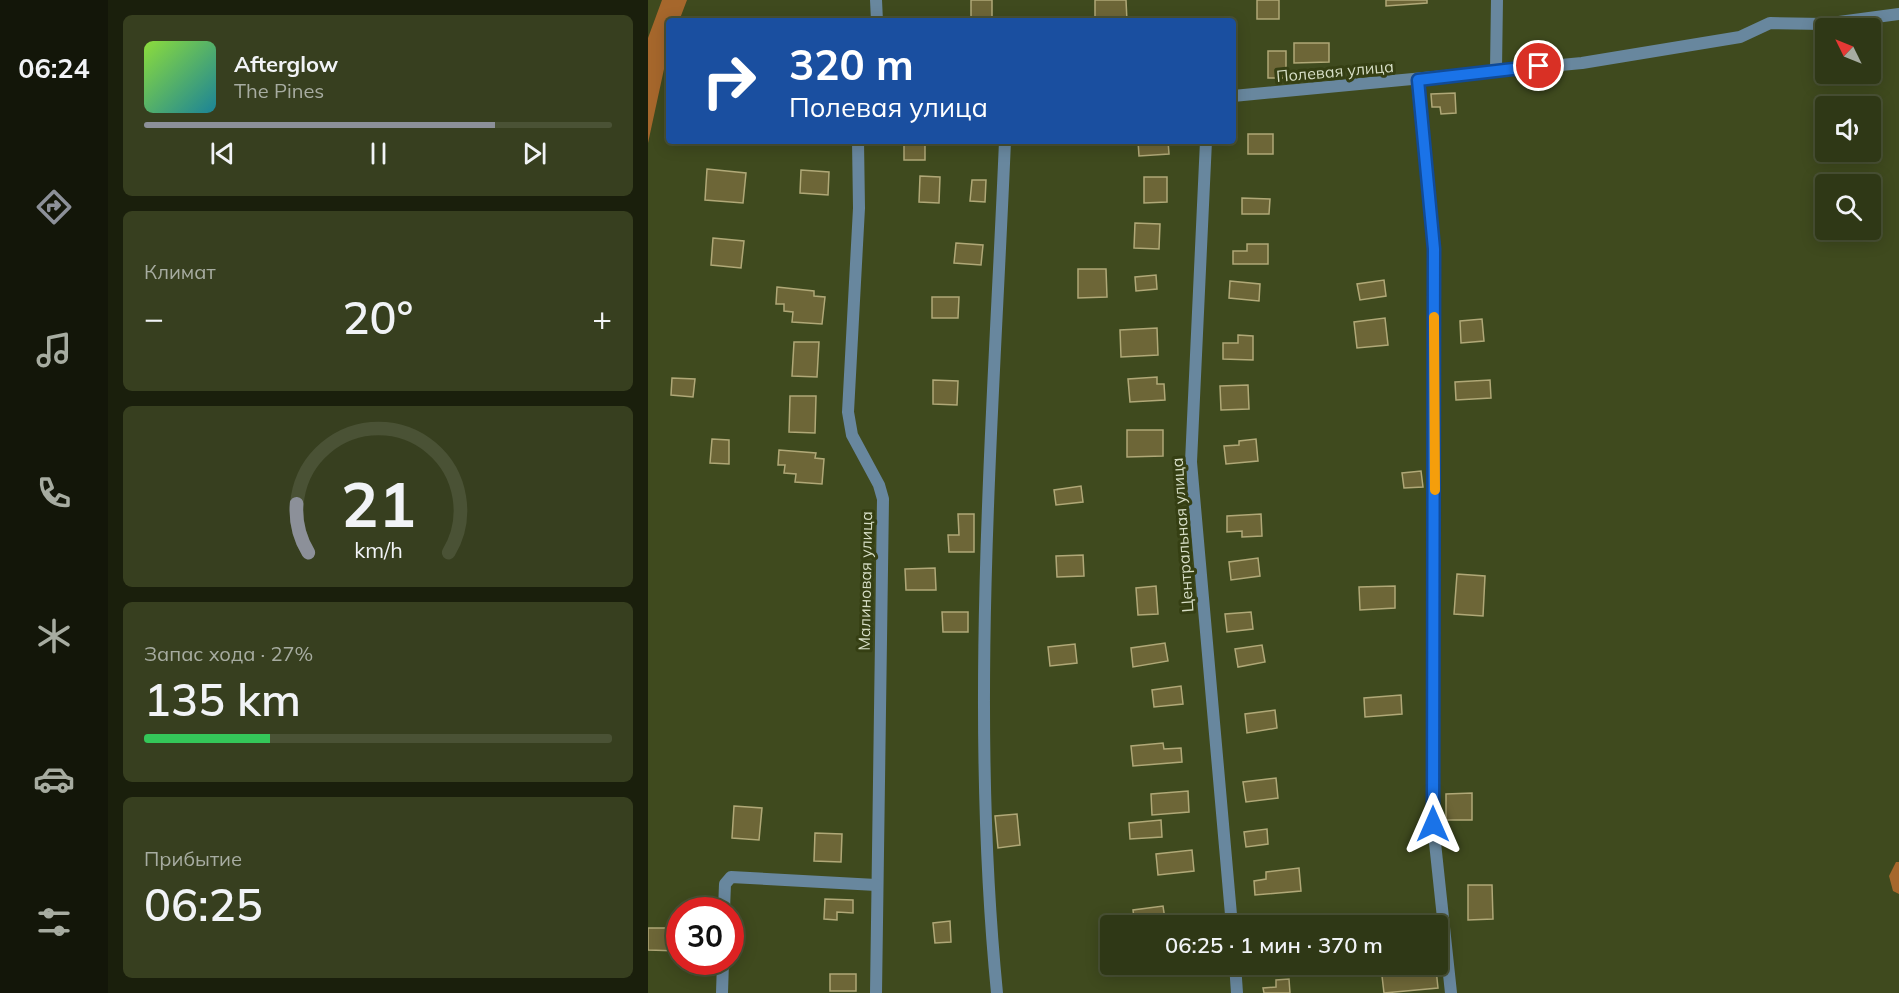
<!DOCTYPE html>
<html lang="ru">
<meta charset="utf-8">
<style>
:root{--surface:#2f3816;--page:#373f1f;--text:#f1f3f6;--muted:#a7aca1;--line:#4a5235;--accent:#8c9099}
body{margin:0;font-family:Mulish,sans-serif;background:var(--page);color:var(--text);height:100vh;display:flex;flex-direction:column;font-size:22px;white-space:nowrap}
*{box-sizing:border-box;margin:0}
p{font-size:20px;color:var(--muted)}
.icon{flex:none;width:33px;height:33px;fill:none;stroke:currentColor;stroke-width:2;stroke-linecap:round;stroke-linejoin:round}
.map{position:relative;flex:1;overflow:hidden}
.panel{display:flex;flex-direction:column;gap:15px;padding:15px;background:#1a1f0c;width:540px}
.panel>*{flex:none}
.guide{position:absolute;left:18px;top:18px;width:570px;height:126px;border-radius:6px;box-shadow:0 3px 15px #0003,0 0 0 2px var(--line);background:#1a4fa0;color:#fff;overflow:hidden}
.needle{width:39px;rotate:313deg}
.fabs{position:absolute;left:1167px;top:18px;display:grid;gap:12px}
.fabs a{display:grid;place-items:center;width:66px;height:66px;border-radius:6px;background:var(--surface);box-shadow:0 3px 15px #0003,0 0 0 2px var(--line);font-size:30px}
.speed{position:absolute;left:18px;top:897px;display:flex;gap:12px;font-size:30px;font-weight:700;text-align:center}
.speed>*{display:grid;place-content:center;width:78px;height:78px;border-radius:50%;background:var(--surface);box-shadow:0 3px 15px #0003,0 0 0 2px var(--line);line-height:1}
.speed .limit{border:9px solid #d22;background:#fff;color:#111}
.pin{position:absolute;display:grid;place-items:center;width:51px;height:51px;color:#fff;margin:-26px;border:3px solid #fff;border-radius:50%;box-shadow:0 2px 6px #0007}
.me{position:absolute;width:66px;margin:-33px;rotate:0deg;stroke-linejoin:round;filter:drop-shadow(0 0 4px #0008)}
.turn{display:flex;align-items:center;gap:21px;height:126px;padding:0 24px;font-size:27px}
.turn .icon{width:78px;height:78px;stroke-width:2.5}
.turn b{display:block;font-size:42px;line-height:51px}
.big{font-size:45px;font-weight:600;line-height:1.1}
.panel .tile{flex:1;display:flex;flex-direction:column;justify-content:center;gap:9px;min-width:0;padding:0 21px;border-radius:9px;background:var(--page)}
.panel .dial{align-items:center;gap:0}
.dial svg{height:156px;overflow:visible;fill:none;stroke:var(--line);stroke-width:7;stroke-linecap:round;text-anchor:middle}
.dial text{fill:var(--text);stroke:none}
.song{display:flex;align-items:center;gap:18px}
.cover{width:72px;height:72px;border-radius:9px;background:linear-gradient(135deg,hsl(90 70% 55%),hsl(190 70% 35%))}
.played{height:6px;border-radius:3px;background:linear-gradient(90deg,var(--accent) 75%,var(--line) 75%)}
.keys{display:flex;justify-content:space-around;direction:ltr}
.heat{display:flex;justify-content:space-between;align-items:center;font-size:33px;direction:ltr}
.charge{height:9px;border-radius:4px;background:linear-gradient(90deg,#34c759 27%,var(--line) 0)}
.trip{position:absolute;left:452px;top:915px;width:348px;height:60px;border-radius:6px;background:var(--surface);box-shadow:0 3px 15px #0003,0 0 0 2px var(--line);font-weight:600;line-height:60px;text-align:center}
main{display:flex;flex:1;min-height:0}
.dock{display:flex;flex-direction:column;width:108px;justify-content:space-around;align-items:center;background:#131609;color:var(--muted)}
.dock .icon{width:42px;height:42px}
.dock .on{color:var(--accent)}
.dock b{font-size:27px;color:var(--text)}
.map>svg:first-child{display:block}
.forest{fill:#a6672c}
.building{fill:#6d6637;stroke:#b0a877;stroke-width:1.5}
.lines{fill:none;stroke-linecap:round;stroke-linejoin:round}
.street{stroke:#68879e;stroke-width:12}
.route-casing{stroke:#114b97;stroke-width:15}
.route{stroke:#1a73e8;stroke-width:10}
.slow{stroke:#f59e0b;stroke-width:10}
.labels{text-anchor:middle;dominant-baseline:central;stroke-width:6;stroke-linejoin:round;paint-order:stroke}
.street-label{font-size:16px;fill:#d7dec6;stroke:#353f13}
</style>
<main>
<nav class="dock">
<b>06:24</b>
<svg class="icon on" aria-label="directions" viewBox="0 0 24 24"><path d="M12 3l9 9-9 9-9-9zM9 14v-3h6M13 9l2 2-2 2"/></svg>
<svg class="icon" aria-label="music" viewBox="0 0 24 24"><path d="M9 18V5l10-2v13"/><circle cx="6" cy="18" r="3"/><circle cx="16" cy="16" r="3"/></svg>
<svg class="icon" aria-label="phone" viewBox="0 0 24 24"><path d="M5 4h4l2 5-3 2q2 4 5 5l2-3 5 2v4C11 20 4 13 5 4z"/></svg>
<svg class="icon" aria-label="climate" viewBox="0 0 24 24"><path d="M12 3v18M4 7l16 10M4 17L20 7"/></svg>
<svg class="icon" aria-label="car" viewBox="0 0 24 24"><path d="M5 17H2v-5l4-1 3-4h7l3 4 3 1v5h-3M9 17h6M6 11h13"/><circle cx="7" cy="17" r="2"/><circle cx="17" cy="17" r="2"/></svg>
<svg class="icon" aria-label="filters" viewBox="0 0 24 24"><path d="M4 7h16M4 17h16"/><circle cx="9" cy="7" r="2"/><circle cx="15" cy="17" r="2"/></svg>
</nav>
<section class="panel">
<div class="tile">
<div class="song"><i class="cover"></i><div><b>Afterglow</b><p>The Pines</p></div></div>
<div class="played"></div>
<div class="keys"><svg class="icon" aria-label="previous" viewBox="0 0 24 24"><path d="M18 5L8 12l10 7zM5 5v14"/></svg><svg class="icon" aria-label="pause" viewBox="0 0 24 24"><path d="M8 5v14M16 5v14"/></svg><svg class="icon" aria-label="next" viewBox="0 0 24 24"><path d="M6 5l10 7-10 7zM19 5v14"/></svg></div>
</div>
<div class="tile"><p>Климат</p>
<div class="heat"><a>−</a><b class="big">20°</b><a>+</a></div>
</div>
<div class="tile dial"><svg viewBox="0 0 100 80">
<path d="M14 69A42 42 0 1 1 86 69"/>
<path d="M14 69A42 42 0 0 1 8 44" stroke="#8c9099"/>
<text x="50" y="56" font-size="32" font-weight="700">21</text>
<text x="50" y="72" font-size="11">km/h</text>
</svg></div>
<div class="tile"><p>Запас хода · 27%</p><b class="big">135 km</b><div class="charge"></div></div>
<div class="tile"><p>Прибытие</p><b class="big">06:25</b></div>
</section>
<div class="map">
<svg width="1251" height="993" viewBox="0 0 1251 993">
<rect width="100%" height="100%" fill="#3f4a1e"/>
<g class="forest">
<path d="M 14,0 L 39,0 L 31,21 L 21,21 L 21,46 L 0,143 L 0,38 Z"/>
<path d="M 1248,862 L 1251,862 L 1251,894 L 1245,891 L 1241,876 Z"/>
</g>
<g class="building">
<path d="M 323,0 L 344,0 L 344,18 L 323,19 Z"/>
<path d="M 447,0 L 478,0 L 479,21 L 447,21 Z"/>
<rect x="609" y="0" width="22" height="19"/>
<path d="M 738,0 L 779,0 L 779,3 L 738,6 Z"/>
<path d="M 646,43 L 681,43 L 681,62 L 646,63 Z"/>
<rect x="620" y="51" width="18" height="27"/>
<path d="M 807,93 L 808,113 L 793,114 L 792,107 L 784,107 L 783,94 Z"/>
<rect x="600" y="134" width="25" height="20"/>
<path d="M 277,141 L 277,160 L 256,160 L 256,142 L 240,142 Z"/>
<path d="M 490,141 L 520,141 L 521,154 L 491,156 Z"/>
<path d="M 59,169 L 98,173 L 95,203 L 57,200 Z"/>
<path d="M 153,170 L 181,172 L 180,195 L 152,193 Z"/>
<path d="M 272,176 L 292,177 L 291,203 L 271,202 Z"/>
<path d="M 496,177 L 519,177 L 519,202 L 496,203 Z"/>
<path d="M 324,180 L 338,180 L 337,202 L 322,201 Z"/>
<path d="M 594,198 L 622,199 L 621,214 L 594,214 Z"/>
<path d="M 487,223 L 512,224 L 511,249 L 486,248 Z"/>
<path d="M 65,238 L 96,241 L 93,268 L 63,265 Z"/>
<path d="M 308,243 L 335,245 L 333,265 L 306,263 Z"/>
<path d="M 599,244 L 620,244 L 620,264 L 585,264 L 585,251 L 599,251 Z"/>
<path d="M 430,269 L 458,269 L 459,297 L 430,298 Z"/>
<path d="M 508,275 L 509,289 L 488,291 L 487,277 Z"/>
<path d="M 736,280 L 738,296 L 712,300 L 709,284 Z"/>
<path d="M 582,281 L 612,284 L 611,301 L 581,298 Z"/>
<path d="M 129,287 L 166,291 L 166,296 L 177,297 L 174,324 L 144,322 L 145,312 L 136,311 L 136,304 L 128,304 Z"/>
<path d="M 284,297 L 311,297 L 310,318 L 284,318 Z"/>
<path d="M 737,318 L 740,345 L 709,348 L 706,322 Z"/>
<path d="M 834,319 L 836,341 L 813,343 L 812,321 Z"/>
<path d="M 509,328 L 510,355 L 473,357 L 472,330 Z"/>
<path d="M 590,335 L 605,336 L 605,360 L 575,359 L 575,343 L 590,343 Z"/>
<path d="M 146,342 L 171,342 L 169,377 L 144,376 Z"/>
<path d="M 509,377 L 509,384 L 516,384 L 517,400 L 482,402 L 480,379 Z"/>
<path d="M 24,378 L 47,379 L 45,397 L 23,395 Z"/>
<path d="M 285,380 L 310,381 L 309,405 L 285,404 Z"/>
<path d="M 842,380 L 843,398 L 808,400 L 807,382 Z"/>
<path d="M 600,385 L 601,409 L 573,410 L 572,386 Z"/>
<path d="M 142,396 L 168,396 L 167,433 L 141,432 Z"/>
<path d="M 479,430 L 515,430 L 515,456 L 479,457 Z"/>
<path d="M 64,439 L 81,440 L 81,464 L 62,463 Z"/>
<path d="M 608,439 L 610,461 L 578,464 L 576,446 L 591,445 L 591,441 Z"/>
<path d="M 131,450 L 168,453 L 167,458 L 176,459 L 174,484 L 147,482 L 148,474 L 136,473 L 137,465 L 130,465 Z"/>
<path d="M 773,471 L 775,487 L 756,488 L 754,473 Z"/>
<path d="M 433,486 L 435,502 L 408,505 L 406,490 Z"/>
<path d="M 310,514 L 326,514 L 326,552 L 301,552 L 300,535 L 311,535 Z"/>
<path d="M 613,514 L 614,536 L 594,537 L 594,531 L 579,532 L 579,516 Z"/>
<path d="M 435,555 L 436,576 L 409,577 L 408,556 Z"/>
<path d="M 610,558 L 612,576 L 583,580 L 581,562 Z"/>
<path d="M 287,568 L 288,590 L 258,590 L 257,569 Z"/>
<path d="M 809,574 L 837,576 L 835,616 L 806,614 Z"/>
<path d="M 508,586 L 510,614 L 490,615 L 488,588 Z"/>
<path d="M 747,586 L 747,608 L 712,610 L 711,587 Z"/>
<path d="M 294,612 L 320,612 L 320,632 L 295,632 Z"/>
<path d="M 603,612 L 605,629 L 579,632 L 577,614 Z"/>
<path d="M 517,643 L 520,661 L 485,667 L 483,648 Z"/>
<path d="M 427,644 L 429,663 L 402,666 L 400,647 Z"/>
<path d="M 614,645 L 617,662 L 590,667 L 587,649 Z"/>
<path d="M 533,686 L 535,704 L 506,707 L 504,690 Z"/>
<path d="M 753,695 L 754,714 L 717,717 L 716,698 Z"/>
<path d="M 627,710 L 629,728 L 599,733 L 597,714 Z"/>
<path d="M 515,743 L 516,749 L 533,748 L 534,762 L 485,766 L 483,746 Z"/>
<path d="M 628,778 L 630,798 L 598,802 L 595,782 Z"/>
<path d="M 540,791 L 541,812 L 504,815 L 503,794 Z"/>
<path d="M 824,793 L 824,820 L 798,820 L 798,794 Z"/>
<path d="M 86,806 L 114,808 L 111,840 L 84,838 Z"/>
<path d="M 369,814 L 372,845 L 350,848 L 347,816 Z"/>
<path d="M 513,820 L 514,837 L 482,839 L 481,823 Z"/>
<path d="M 619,829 L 620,844 L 598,847 L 596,832 Z"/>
<path d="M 167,833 L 194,834 L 193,862 L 166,861 Z"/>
<path d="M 544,850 L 546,871 L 510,875 L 508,854 Z"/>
<path d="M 651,868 L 653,891 L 607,895 L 606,881 L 618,879 L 618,872 Z"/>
<path d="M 820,885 L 844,885 L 845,919 L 820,920 Z"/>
<path d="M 177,899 L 205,900 L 205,913 L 189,912 L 189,920 L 176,919 Z"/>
<path d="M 515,906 L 518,926 L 487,926 L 485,910 Z"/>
<path d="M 302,921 L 303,942 L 287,943 L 285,923 Z"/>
<path d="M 0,928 L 32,928 L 31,951 L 0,950 Z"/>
<path d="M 515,964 L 554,964 L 555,975 L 516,976 Z"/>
<path d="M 788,969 L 790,988 L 736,993 L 734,976 Z"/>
<rect x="182" y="974" width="26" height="17"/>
<path d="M 641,979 L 642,993 L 616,993 L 615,988 L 628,987 L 628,980 Z"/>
</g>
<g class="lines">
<g class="street">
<path d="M 228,0 L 229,21"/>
<path d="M 848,69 L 849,0"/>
<path d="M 769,80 L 786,249 L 785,824 L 803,993"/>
<path d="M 585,96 L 934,63 L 1092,37 L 1122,23 L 1176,24 L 1251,14"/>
<path d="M 210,141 L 211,208 L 200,412 L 204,435 L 231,485 L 235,499 L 228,993"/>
<path d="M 558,141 L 543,462 L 584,926"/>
<path d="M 76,910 L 77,884 L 83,877 L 228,885"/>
<path d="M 587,964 L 589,993"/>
<path d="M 74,993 L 75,962"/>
<path d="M 349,993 C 321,709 345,425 357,141"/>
</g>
</g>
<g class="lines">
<g class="route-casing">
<path id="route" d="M 785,824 L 786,249 L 770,80 L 891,66"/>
</g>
<use href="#route" class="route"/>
<path class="slow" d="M 786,317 L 787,490"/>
</g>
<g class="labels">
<g class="street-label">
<text transform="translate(687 71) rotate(-5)">Полевая улица</text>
<text transform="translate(534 535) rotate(-94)">Центральная улица</text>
<text transform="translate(217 581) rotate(-89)">Малиновая улица</text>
</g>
</g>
</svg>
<div class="fabs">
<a><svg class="needle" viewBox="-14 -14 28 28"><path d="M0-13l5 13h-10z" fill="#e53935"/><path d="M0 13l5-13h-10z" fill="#a7aca1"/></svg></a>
<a><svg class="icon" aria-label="sound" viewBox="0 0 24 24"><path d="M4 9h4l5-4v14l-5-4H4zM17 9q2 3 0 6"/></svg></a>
<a><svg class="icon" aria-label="search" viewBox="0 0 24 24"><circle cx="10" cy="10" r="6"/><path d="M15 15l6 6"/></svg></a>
</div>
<div class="speed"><div class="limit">30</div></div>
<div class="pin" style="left:891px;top:66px;background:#d93025"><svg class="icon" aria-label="arrive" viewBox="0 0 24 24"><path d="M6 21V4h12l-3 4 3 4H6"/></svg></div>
<svg class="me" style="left:785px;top:824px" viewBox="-20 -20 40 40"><path d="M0-17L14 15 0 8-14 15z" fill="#1a73e8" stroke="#fff" stroke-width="4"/></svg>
<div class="trip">06:25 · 1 мин · 370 m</div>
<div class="guide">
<div class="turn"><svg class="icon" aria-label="right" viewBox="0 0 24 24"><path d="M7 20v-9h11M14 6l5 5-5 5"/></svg><div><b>320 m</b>Полевая улица</div></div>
</div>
</div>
</main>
